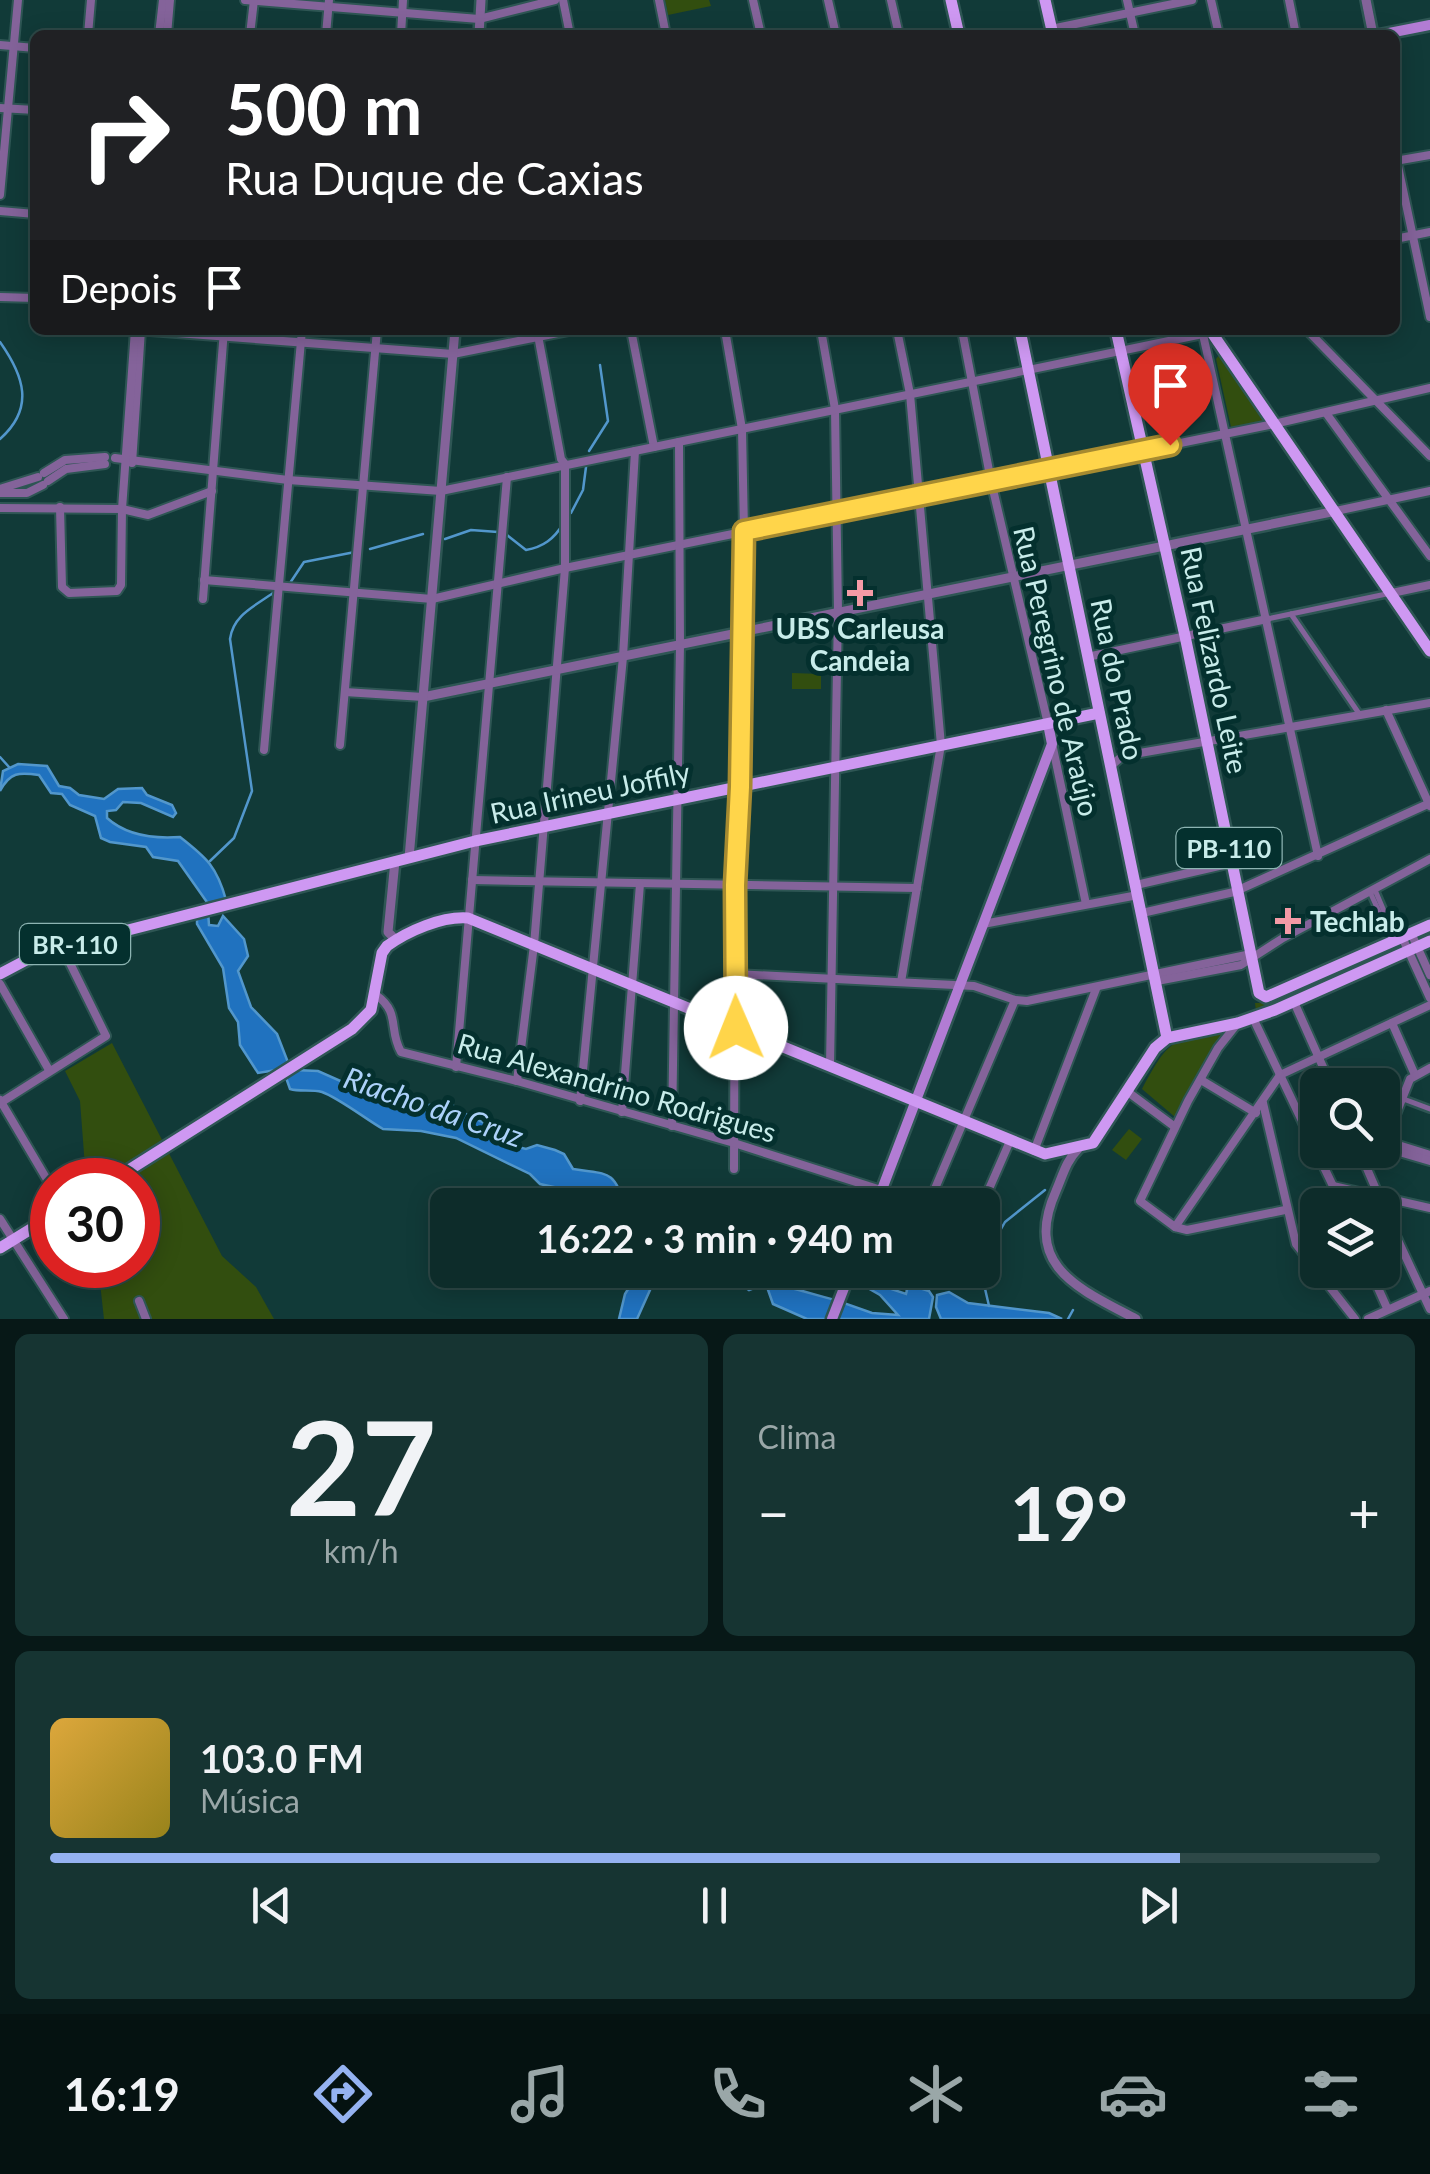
<!DOCTYPE html>
<html lang="pt">
<meta charset="utf-8">
<style>
:root{--surface:#0d2c2a;--page:#163432;--text:#f1f3f6;--muted:#9aa7a8;--line:#2d4847;--accent:#95b2f1}
body{margin:0;font-family:Lato,sans-serif;background:var(--page);color:var(--text);height:100vh;display:flex;flex-direction:column;font-size:38px;white-space:nowrap}
*{box-sizing:border-box;margin:0}
p{font-size:32px;color:var(--muted)}
.icon{flex:none;width:55px;height:55px;fill:none;stroke:currentColor;stroke-width:2;stroke-linecap:round;stroke-linejoin:round}
.map{position:relative;height:1319px;overflow:hidden}
.panel{display:flex;flex-direction:column;gap:15px;padding:15px;background:#071817;flex:1}
.panel>*{flex:none}
.banner{position:absolute;left:30px;top:30px;width:1370px;height:305px;border-radius:15px;box-shadow:0 5px 25px #0003,0 0 0 2px var(--line);background:#202124;color:#fff;overflow:hidden}
.tools{position:absolute;left:1300px;top:1068px;display:grid;gap:20px}
.tools a{display:grid;place-items:center;width:100px;height:100px;border-radius:15px;background:var(--surface);box-shadow:0 5px 25px #0003,0 0 0 2px var(--line);font-size:50px}
.speed{position:absolute;left:30px;top:1158px;display:flex;gap:20px;font-size:50px;font-weight:700;text-align:center}
.speed>*{display:grid;place-content:center;width:130px;height:130px;border-radius:50%;background:var(--surface);box-shadow:0 5px 25px #0003,0 0 0 2px var(--line);line-height:1}
.speed .limit{border:15px solid #d22;background:#fff;color:#111}
.pin{position:absolute;display:grid;place-items:center;width:85px;height:85px;color:#fff;margin:-102px -42px;border-radius:50% 50% 50% 0;rotate:-45deg;box-shadow:0 0 10px #0007}
.pin .icon{rotate:45deg}
.me{position:absolute;width:110px;margin:-55px;rotate:359deg;stroke-linejoin:round;filter:drop-shadow(0 0 8px #0008)}
.turn{display:flex;align-items:center;gap:35px;height:210px;padding:0 30px;font-size:45px}
.turn .icon{width:130px;height:130px;stroke-width:2.5}
.turn b{display:block;font-size:70px;line-height:85px}
.then{display:flex;align-items:center;height:95px;padding:0 30px;background:#0003;gap:20px;font-size:38px}
.big{font-size:75px;font-weight:700;line-height:1.1}
.panel .tile{flex:1;display:flex;flex-direction:column;justify-content:center;gap:15px;min-width:0;padding:0 35px;border-radius:15px;background:var(--page)}
.panel .dial{align-items:center;gap:0}
.dial b{font-size:130px;line-height:1}
.song{display:flex;align-items:center;gap:30px}
.cover{width:120px;height:120px;border-radius:15px;background:linear-gradient(135deg,hsl(40 70% 55%),hsl(50 70% 35%))}
.played{height:10px;border-radius:5px;background:linear-gradient(90deg,var(--accent) 85%,var(--line) 85%)}
.keys{display:flex;justify-content:space-around;direction:ltr}
.heat{display:flex;justify-content:space-between;align-items:center;font-size:55px;direction:ltr}
.panel .tiles{flex:1;display:grid;gap:15px;grid-template-columns:1fr 1fr}
.tile:last-child{grid-column:span 2}
.trip{position:absolute;left:430px;top:1188px;width:570px;height:100px;border-radius:15px;background:var(--surface);box-shadow:0 5px 25px #0003,0 0 0 2px var(--line);font-weight:700;line-height:100px;text-align:center}
.tab-bar{display:flex;height:160px;justify-content:space-around;align-items:center;background:#051211;color:var(--muted)}
.tab-bar .icon{width:70px;height:70px}
.tab-bar .active{color:var(--accent)}
.tab-bar b{font-size:45px;color:var(--text)}
.map>svg:first-child{display:block}
.green{fill:#324e0f}
.water{fill:#2072bf;stroke:#5297cc;stroke-width:2.5}
.lines{fill:none;stroke-linecap:round;stroke-linejoin:round}
.stream{stroke:#5297cc;stroke-width:2.5}
.pedestrian-casing{stroke:#2e5654;stroke-width:10}
.minor-casing{stroke:#2e5654;stroke-width:12}
.tertiary-casing{stroke:#2e5654;stroke-width:14}
.secondary-casing{stroke:#2e5654;stroke-width:15}
.primary-casing{stroke:#2e5654;stroke-width:16}
.pedestrian{stroke:#84639a;stroke-width:5}
.minor{stroke:#84639a;stroke-width:8}
.tertiary{stroke:#84639a;stroke-width:9}
.secondary{stroke:#b27cd4;stroke-width:10}
.primary{stroke:#ce98f2;stroke-width:11}
.route-casing{stroke:#a68a30;stroke-width:25}
.route{stroke:#ffd54a;stroke-width:18}
.poi-dot{fill:#f49aa6;stroke:#04302e;stroke-width:4}
.labels{text-anchor:middle;dominant-baseline:central;stroke-width:10;stroke-linejoin:round;paint-order:stroke}
.shield{fill:#04302e;stroke:#8db4b2;stroke-width:2.5}
.shield-label{font-size:25px;font-weight:bold;fill:#c8ecea}
.poi-label{font-size:28px;font-weight:bold;fill:#c8ecea;stroke:#04302e}
.street-label{font-size:28px;fill:#c8ecea;stroke:#04302e}
.water-label{font-size:30px;font-style:italic;fill:#acd1f9;stroke:#04302e}
</style>
<div class="map">
<svg width="1430" height="1319" viewBox="0 0 1430 1319">
<rect width="100%" height="100%" fill="#113a38"/>
<g class="green">
<path d="M 665,0 L 709,0 L 711,6 L 668,15 Z"/>
<path d="M 1220,354 L 1265,421 L 1231,427 L 1216,359 Z"/>
<path d="M 792,673 L 821,674 L 821,689 L 792,689 Z"/>
<path d="M 1378,951 L 1384,955 L 1381,961 L 1256,1011 L 1255,1003 L 1266,1003 Z"/>
<path d="M 1232,1030 L 1227,1038 L 1217,1042 L 1175,1117 L 1142,1089 C 1172,1033 1172,1042 1232,1030 Z"/>
<path d="M 112,1043 L 222,1256 L 256,1287 L 274,1319 L 104,1319 L 98,1265 L 138,1265 L 138,1180 L 86,1180 L 80,1101 L 65,1071 Z"/>
<path d="M 1129,1129 L 1142,1139 L 1126,1160 L 1112,1150 Z"/>
</g>
<g class="water">
<path d="M 18,764 L 47,766 L 59,786 L 70,788 L 79,795 L 104,799 L 118,789 L 142,788 L 147,795 L 172,805 L 176,813 L 173,817 L 141,803 L 123,802 L 116,810 L 107,811 L 107,818 C 127,836 153,839 180,837 C 207,858 217,867 226,900 L 209,905 L 178,861 L 153,857 L 146,847 L 110,842 L 101,838 L 95,816 L 70,805 L 62,794 L 51,793 L 39,775 C 19,772 10,772 0,791 L 3,771 Z"/>
<path d="M 208,911 L 209,925 L 218,926 L 223,916 L 244,939 L 248,956 L 238,971 L 251,1007 L 277,1034 L 289,1065 L 295,1070 L 318,1071 L 372,1095 L 412,1099 L 428,1105 L 452,1104 L 456,1109 L 513,1137 L 518,1147 L 526,1149 L 537,1145 L 555,1150 L 564,1154 L 573,1169 C 607,1175 613,1168 625,1205 L 606,1205 L 590,1195 L 540,1184 L 530,1174 L 456,1138 L 421,1131 L 383,1129 C 367,1120 339,1098 322,1092 C 311,1089 300,1092 290,1089 L 283,1069 L 258,1073 L 240,1045 L 238,1022 L 229,1008 L 223,968 L 197,924 L 197,915 Z"/>
<path d="M 640,1270 L 659,1270 L 637,1319 L 619,1319 L 625,1294 Z"/>
<path d="M 706,1270 L 780,1270 L 782,1286 C 801,1290 819,1296 839,1301 L 833,1319 L 807,1319 L 773,1304 L 767,1287 L 762,1285 L 749,1290 L 725,1273 Z"/>
<path d="M 856,1270 L 860,1270 L 862,1275 L 873,1274 L 891,1289 L 906,1294 L 907,1290 L 882,1270 L 909,1270 L 910,1285 L 929,1291 L 933,1297 L 929,1319 L 838,1319 L 844,1303 L 872,1313 L 898,1315 L 880,1295 L 852,1279 Z"/>
<path d="M 949,1292 L 968,1303 L 1049,1313 L 1062,1319 L 941,1319 L 936,1307 L 937,1295 Z"/>
</g>
<g class="lines">
<g class="stream">
<path d="M 0,342 C 24,376 35,408 0,439"/>
<path d="M 589,451 L 608,421 L 600,365"/>
<path d="M 571,513 L 583,490 L 586,467"/>
<path d="M 507,535 L 526,550 C 543,547 554,539 563,524"/>
<path d="M 445,539 L 471,530 L 498,532"/>
<path d="M 370,549 L 423,534"/>
<path d="M 290,583 L 304,562 L 355,552"/>
<path d="M 0,757 L 9,767"/>
<path d="M 210,861 L 234,838 L 252,791 L 230,639 C 233,615 255,606 273,593"/>
<path d="M 1001,1229 L 1005,1222 L 1045,1190"/>
<path d="M 989,1306 L 983,1280 L 990,1250"/>
<path d="M 1068,1319 L 1073,1310"/>
</g>
<g class="pedestrian-casing">
<g id="pedestrian">
<path d="M 1291,614 L 1360,715"/>
<path d="M 1267,619 L 1391,593"/>
<path d="M 1375,890 L 1395,937"/>
<path d="M 1370,892 L 1392,940"/>
<path d="M 1382,1091 L 1430,1109"/>
</g>
</g>
<g class="minor-casing">
<g id="minor">
<path d="M 245,0 L 479,19 L 555,0"/>
<path d="M 563,0 L 570,35"/>
<path d="M 659,0 L 666,35"/>
<path d="M 753,0 L 761,35"/>
<path d="M 828,0 L 836,35"/>
<path d="M 891,0 L 899,35"/>
<path d="M 1127,0 L 1135,35"/>
<path d="M 1211,0 L 1219,35"/>
<path d="M 1289,0 L 1296,35"/>
<path d="M 1051,29 L 1192,0"/>
<path d="M 88,35 L 91,0"/>
<path d="M 159,35 L 163,0"/>
<path d="M 167,35 L 170,0"/>
<path d="M 250,35 L 254,0"/>
<path d="M 326,35 L 329,0"/>
<path d="M 401,35 L 403,0"/>
<path d="M 0,45 L 35,48"/>
<path d="M 0,108 L 35,110"/>
<path d="M 1395,152 L 1430,317"/>
<path d="M 1395,161 L 1430,155"/>
<path d="M 0,195 L 18,0"/>
<path d="M 0,211 L 35,214"/>
<path d="M 1395,239 L 1430,232"/>
<path d="M 0,297 L 35,298"/>
<path d="M 137,330 L 453,354 L 573,330"/>
<path d="M 631,330 L 654,447"/>
<path d="M 725,330 L 742,429 L 744,531 L 740,787 L 735,885 L 734,1169"/>
<path d="M 821,330 L 835,409 L 838,612 L 830,1066"/>
<path d="M 897,330 L 910,394 L 941,745 L 901,982"/>
<path d="M 962,330 L 991,481 L 1048,724"/>
<path d="M 1202,330 L 1318,856"/>
<path d="M 1307,330 L 1430,456"/>
<path d="M 1326,413 L 1430,556"/>
<path d="M 115,458 L 288,480 L 441,491 L 1222,330"/>
<path d="M 132,463 L 141,330"/>
<path d="M 44,473 L 65,460 L 105,457"/>
<path d="M 48,481 L 66,469 L 105,464"/>
<path d="M 0,489 L 38,477"/>
<path d="M 0,493 L 27,493 L 43,485"/>
<path d="M 60,507 L 62,587 L 69,593 L 117,591 L 121,585 L 122,509 L 135,330"/>
<path d="M 0,508 L 122,509 L 148,515 L 212,491"/>
<path d="M 1336,511 L 1430,491"/>
<path d="M 204,580 L 432,599 L 565,568 L 1274,424 L 1430,388"/>
<path d="M 1392,593 L 1430,585"/>
<path d="M 203,599 L 224,330"/>
<path d="M 1087,657 L 1267,619"/>
<path d="M 345,692 L 423,697"/>
<path d="M 1386,710 L 1430,806"/>
<path d="M 340,745 L 377,330"/>
<path d="M 1053,748 L 1086,904"/>
<path d="M 264,750 L 302,330"/>
<path d="M 1111,766 L 1120,758 L 1134,754 L 1430,703"/>
<path d="M 472,880 L 917,888"/>
<path d="M 1136,885 L 1232,863"/>
<path d="M 1142,913 L 1234,892 L 1430,803"/>
<path d="M 983,924 L 1138,895"/>
<path d="M 1411,933 L 1430,975"/>
<path d="M 1402,937 L 1430,998"/>
<path d="M 735,974 L 974,986 L 1015,1000 L 1027,1001 L 1251,954"/>
<path d="M 1157,981 L 1241,965 L 1283,938 L 1430,859"/>
<path d="M 0,984 L 49,1070"/>
<path d="M 376,995 C 401,1013 388,1029 401,1052 L 517,1081 L 734,1143 L 928,1205"/>
<path d="M 1294,1002 L 1331,1085"/>
<path d="M 1253,1018 L 1342,1205"/>
<path d="M 1392,1023 L 1415,1075"/>
<path d="M 1237,1024 L 1218,1048 L 1188,1101 L 1140,1201 L 1175,1227 L 1187,1230 L 1285,1210"/>
<path d="M 456,1067 L 507,477"/>
<path d="M 1280,1075 L 1430,1005"/>
<path d="M 1201,1080 L 1256,1113"/>
<path d="M 517,1081 L 534,945 L 565,568 L 565,464 L 561,459 L 537,330"/>
<path d="M 1128,1092 L 1175,1127"/>
<path d="M 0,1100 L 52,1188"/>
<path d="M 580,1101 L 623,657 L 635,451"/>
<path d="M 0,1103 L 106,1036 L 62,947"/>
<path d="M 1263,1103 L 1296,1244 L 1355,1319"/>
<path d="M 622,1112 L 640,884"/>
<path d="M 672,1126 L 680,645 L 679,442"/>
<path d="M 1382,1140 L 1430,1155"/>
<path d="M 1382,1147 L 1430,1161"/>
<path d="M 1383,1147 L 1410,1079 L 1430,1068"/>
<path d="M 1359,1150 L 1381,1201"/>
<path d="M 1034,1151 L 1096,989"/>
<path d="M 1333,1186 L 1430,1208"/>
<path d="M 928,1205 L 1015,1000"/>
<path d="M 982,1205 L 1010,1141"/>
<path d="M 1382,1206 L 1430,1309"/>
<path d="M 0,1219 L 64,1319"/>
<path d="M 1175,1227 L 1280,1075"/>
<path d="M 1370,1270 L 1387,1308"/>
<path d="M 139,1301 L 146,1319"/>
<path d="M 1368,1319 L 1430,1291"/>
</g>
</g>
<g class="tertiary-casing">
<g id="tertiary">
<path d="M 1366,0 L 1373,35"/>
<path d="M 479,35 L 481,0"/>
<path d="M 423,697 L 1336,511"/>
<path d="M 409,858 L 455,330"/>
<path d="M 395,861 L 388,932 L 396,940"/>
<path d="M 1078,1149 C 1066,1161 1063,1175 1056,1191 C 1022,1267 1080,1289 1136,1319"/>
</g>
</g>
<g class="secondary-casing">
<g id="secondary">
<path d="M 1379,35 L 1430,25"/>
<path d="M 876,1205 L 1052,744 L 1048,724"/>
<path d="M 832,1319 L 851,1270"/>
</g>
</g>
<g class="primary-casing">
<g id="primary">
<path d="M 951,0 L 959,35"/>
<path d="M 1045,0 L 1053,35"/>
<path d="M 1020,330 L 1167,1038"/>
<path d="M 1116,330 L 1185,636 L 1259,993 L 1266,997 L 1430,925"/>
<path d="M 1210,330 L 1430,651"/>
<path d="M 0,974 L 32,957 L 62,947 L 475,841 L 1099,713"/>
<path d="M 113,1180 L 352,1029 L 371,1010 L 382,953 L 387,946 C 408,931 442,916 468,918 L 1045,1154 L 1093,1143 L 1155,1048 L 1167,1038 L 1238,1023 L 1275,1010 L 1430,941"/>
<path d="M 0,1248 L 52,1216"/>
</g>
</g>
<use href="#pedestrian" class="pedestrian"/>
<use href="#minor" class="minor"/>
<use href="#tertiary" class="tertiary"/>
<use href="#secondary" class="secondary"/>
<use href="#primary" class="primary"/>
</g>
<g class="lines">
<g class="route-casing">
<path id="route" d="M 736,1028 L 735,885 L 740,787 L 744,531 L 1170,445"/>
</g>
<use href="#route" class="route"/>
</g>
<g class="poi-dot">
<path d="M855 578h10v10h10v10h-10v10h-10v-10h-10v-10h10z"/>
<path d="M1283 906h10v10h10v10h-10v10h-10v-10h-10v-10h10z"/>
</g>
<g class="labels">
<g class="shield">
<rect x="1176.5" y="828" width="105" height="40" rx="8"/>
<rect x="20" y="924" width="110" height="40" rx="8"/>
</g>
<g class="shield-label">
<text x="1229" y="848">PB-110</text>
<text x="75" y="944">BR-110</text>
</g>
<g class="poi-label">
<text x="860" y="628">UBS Carleusa<tspan x="860" dy="32">Candeia</tspan></text>
<text x="1310" y="921" text-anchor="start">Techlab</text>
</g>
<g class="street-label">
<text transform="translate(1215 660) rotate(78)">Rua Felizardo Leite</text>
<text transform="translate(1057 671) rotate(77)">Rua Peregrino de Araújo</text>
<text transform="translate(1118 679) rotate(78)">Rua do Prado</text>
<text transform="translate(590 792) rotate(-12)">Rua Irineu Joffily</text>
<text transform="translate(617 1087) rotate(16)">Rua Alexandrino Rodrigues</text>
</g>
<g class="water-label">
<text transform="translate(434 1106) rotate(19)">Riacho da Cruz</text>
</g>
</g>
</svg>
<div class="tools">
<a><svg class="icon" aria-label="search" viewBox="0 0 24 24"><circle cx="10" cy="10" r="6"/><path d="M15 15l6 6"/></svg></a>
<a><svg class="icon" aria-label="layers" viewBox="0 0 24 24"><path d="M12 4l9 5-9 5-9-5zM3 14l9 5 9-5"/></svg></a>
</div>
<div class="speed"><div class="limit">30</div></div>
<div class="pin" style="left:1170px;top:445px;background:#d93025"><svg class="icon" aria-label="arrive" viewBox="0 0 24 24"><path d="M6 21V4h12l-3 4 3 4H6"/></svg></div>
<svg class="me" style="left:736px;top:1028px" viewBox="-20 -20 40 40"><circle r="19" fill="#fff"/><path d="M0-13L10 11 0 6-10 11z" fill="#ffd54a"/></svg>
<div class="trip">16:22 · 3 min · 940 m</div>
<div class="banner">
<div class="turn"><svg class="icon" aria-label="right" viewBox="0 0 24 24"><path d="M7 20v-9h11M14 6l5 5-5 5"/></svg><div><b>500 m</b>Rua Duque de Caxias</div></div>
<div class="then">Depois<svg class="icon" aria-label="arrive" viewBox="0 0 24 24"><path d="M6 21V4h12l-3 4 3 4H6"/></svg></div>
</div>
</div>
<section class="panel">
<div class="tiles">
<div class="tile dial"><b>27</b><p>km/h</p></div>
<div class="tile"><p>Clima</p>
<div class="heat"><a>−</a><b class="big">19°</b><a>+</a></div>
</div>
<div class="tile">
<div class="song"><i class="cover"></i><div><b>103.0 FM</b><p>Música</p></div></div>
<div class="played"></div>
<div class="keys"><svg class="icon" aria-label="previous" viewBox="0 0 24 24"><path d="M18 5L8 12l10 7zM5 5v14"/></svg><svg class="icon" aria-label="pause" viewBox="0 0 24 24"><path d="M8 5v14M16 5v14"/></svg><svg class="icon" aria-label="next" viewBox="0 0 24 24"><path d="M6 5l10 7-10 7zM19 5v14"/></svg></div>
</div>
</div>
</section>
<nav class="tab-bar">
<b>16:19</b>
<svg class="icon active" aria-label="directions" viewBox="0 0 24 24"><path d="M12 3l9 9-9 9-9-9zM9 14v-3h6M13 9l2 2-2 2"/></svg>
<svg class="icon" aria-label="music" viewBox="0 0 24 24"><path d="M9 18V5l10-2v13"/><circle cx="6" cy="18" r="3"/><circle cx="16" cy="16" r="3"/></svg>
<svg class="icon" aria-label="phone" viewBox="0 0 24 24"><path d="M5 4h4l2 5-3 2q2 4 5 5l2-3 5 2v4C11 20 4 13 5 4z"/></svg>
<svg class="icon" aria-label="climate" viewBox="0 0 24 24"><path d="M12 3v18M4 7l16 10M4 17L20 7"/></svg>
<svg class="icon" aria-label="car" viewBox="0 0 24 24"><path d="M5 17H2v-5l4-1 3-4h7l3 4 3 1v5h-3M9 17h6M6 11h13"/><circle cx="7" cy="17" r="2"/><circle cx="17" cy="17" r="2"/></svg>
<svg class="icon" aria-label="filters" viewBox="0 0 24 24"><path d="M4 7h16M4 17h16"/><circle cx="9" cy="7" r="2"/><circle cx="15" cy="17" r="2"/></svg>
</nav>
